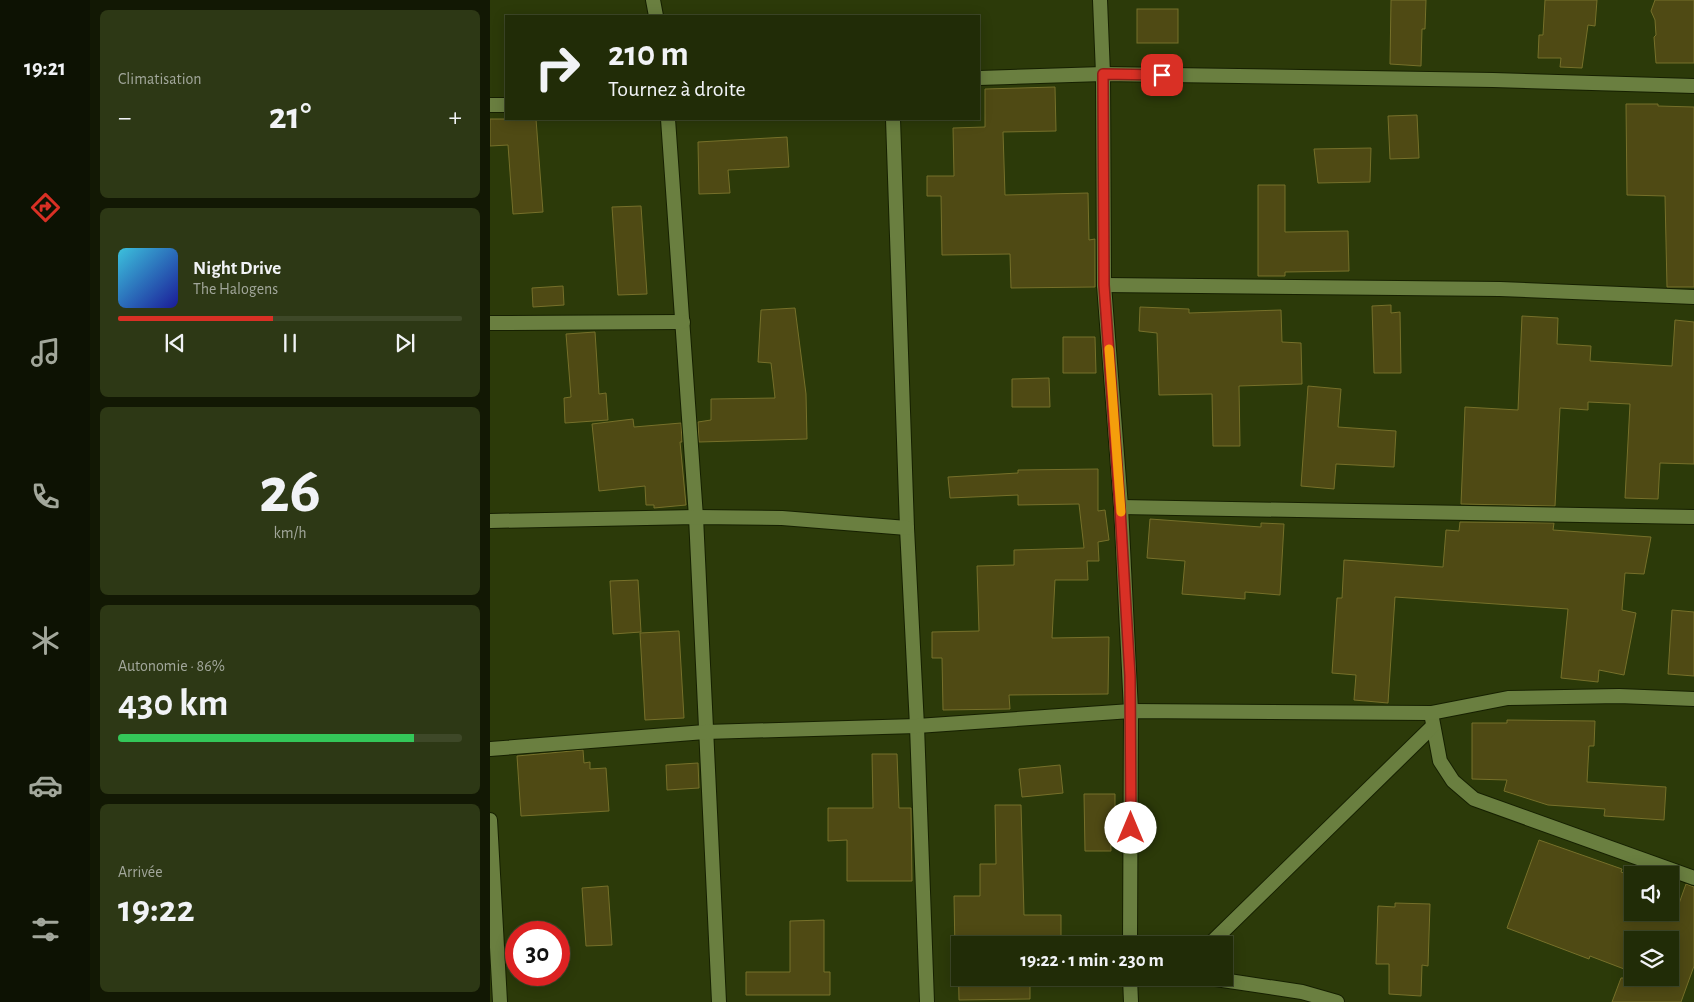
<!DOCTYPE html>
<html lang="fr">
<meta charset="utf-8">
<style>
:root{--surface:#212c07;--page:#2d3815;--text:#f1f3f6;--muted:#a2a79b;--line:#3e4828;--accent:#d93025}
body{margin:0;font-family:"Alegreya Sans",sans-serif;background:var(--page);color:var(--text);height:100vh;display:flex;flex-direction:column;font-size:19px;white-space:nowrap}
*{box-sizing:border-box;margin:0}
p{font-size:16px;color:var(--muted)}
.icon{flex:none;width:28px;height:28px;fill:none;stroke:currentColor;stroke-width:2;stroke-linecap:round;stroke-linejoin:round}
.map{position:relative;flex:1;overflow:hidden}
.side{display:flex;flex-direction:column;gap:10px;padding:10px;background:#121804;width:400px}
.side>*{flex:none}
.guide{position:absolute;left:15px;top:15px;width:475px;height:105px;border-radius:0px;box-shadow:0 2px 12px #0003,0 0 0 1px var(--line);background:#212c07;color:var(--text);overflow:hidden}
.fabs{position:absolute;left:1134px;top:866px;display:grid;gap:10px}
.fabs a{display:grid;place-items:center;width:55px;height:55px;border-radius:0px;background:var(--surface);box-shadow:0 2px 12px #0003,0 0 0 1px var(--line);font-size:25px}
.speed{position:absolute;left:15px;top:921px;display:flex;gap:10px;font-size:25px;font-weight:700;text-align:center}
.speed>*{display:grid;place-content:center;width:65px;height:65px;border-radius:50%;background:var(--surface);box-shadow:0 2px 12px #0003,0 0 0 1px var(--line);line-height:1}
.speed .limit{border:8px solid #d22;background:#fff;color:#111}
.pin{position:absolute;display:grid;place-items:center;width:42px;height:42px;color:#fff;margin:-21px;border-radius:10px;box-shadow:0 2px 8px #0006}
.me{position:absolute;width:55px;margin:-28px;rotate:0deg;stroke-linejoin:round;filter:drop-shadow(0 0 4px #0008)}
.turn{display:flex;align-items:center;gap:18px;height:105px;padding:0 20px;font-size:22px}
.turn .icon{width:65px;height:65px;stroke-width:2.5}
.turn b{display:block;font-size:35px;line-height:42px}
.big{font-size:38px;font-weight:700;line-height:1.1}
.side .card{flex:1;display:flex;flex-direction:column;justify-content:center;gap:8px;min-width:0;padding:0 18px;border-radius:8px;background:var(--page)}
.side .dial{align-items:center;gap:0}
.dial b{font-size:65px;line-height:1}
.song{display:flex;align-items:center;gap:15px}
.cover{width:60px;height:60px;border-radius:8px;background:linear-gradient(135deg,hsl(190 70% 55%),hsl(240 70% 35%))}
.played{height:5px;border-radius:2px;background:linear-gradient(90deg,var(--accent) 45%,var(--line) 45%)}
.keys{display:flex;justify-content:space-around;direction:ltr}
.heat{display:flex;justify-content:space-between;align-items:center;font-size:28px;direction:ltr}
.charge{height:8px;border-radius:4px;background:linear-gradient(90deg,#34c759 86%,var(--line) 0)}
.trip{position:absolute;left:461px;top:936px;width:282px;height:50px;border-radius:0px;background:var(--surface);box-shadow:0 2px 12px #0003,0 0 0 1px var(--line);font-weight:700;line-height:50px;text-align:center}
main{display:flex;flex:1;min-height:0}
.menu{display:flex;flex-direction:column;width:90px;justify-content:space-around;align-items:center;background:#0d1203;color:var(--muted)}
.menu .icon{width:35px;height:35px}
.menu .active{color:var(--accent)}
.menu b{font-size:22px;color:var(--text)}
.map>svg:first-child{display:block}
.building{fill:#4f4a14;stroke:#76702a}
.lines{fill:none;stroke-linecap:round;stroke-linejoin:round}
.minor-casing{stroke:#162001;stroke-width:16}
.minor{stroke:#6a7f40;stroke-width:14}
.route-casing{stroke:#8d1f18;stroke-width:12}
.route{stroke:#d93025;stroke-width:9}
.slow{stroke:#f59e0b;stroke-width:9}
</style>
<main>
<nav class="menu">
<b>19:21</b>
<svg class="icon active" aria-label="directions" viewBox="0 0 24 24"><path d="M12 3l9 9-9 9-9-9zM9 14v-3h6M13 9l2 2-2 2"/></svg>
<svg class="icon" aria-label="music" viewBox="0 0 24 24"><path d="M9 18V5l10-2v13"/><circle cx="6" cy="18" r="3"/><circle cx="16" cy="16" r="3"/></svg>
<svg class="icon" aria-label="phone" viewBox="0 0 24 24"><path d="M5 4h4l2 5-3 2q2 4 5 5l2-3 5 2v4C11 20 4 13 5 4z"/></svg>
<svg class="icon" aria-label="climate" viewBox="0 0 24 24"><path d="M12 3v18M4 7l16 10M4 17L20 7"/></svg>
<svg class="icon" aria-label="car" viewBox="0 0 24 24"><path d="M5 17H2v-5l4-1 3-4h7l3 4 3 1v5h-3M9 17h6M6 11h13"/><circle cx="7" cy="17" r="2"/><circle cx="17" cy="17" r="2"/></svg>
<svg class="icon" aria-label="filters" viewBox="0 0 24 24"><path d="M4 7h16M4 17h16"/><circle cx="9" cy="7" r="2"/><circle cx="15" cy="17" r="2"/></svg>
</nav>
<section class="side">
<div class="card"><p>Climatisation</p>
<div class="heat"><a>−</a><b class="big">21°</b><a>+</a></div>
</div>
<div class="card">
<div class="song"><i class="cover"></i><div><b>Night Drive</b><p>The Halogens</p></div></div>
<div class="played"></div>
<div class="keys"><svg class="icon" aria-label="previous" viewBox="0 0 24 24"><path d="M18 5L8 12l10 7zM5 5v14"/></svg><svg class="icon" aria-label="pause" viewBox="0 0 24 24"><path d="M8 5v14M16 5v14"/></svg><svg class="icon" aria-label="next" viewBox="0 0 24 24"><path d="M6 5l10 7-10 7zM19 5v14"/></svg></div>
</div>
<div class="card dial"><b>26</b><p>km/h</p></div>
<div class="card"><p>Autonomie · 86%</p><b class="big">430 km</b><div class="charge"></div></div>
<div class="card"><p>Arrivée</p><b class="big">19:22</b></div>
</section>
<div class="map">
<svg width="1204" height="1002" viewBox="0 0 1204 1002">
<rect width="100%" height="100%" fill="#2c3a09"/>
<g class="building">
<path d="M 901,0 L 936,0 L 935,29 L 932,29 L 931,66 L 900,64 Z"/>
<path d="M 1055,0 L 1107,0 L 1105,26 L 1098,25 L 1092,68 L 1070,67 L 1071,58 L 1048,58 L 1049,35 L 1053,35 Z"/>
<path d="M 1165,0 L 1204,0 L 1204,63 L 1166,63 L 1164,37 L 1166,35 L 1165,20 L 1161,11 Z"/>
<rect x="647" y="9" width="41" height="34"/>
<path d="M 565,87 L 566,131 L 513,132 L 515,195 L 598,193 L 599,240 L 605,239 L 605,287 L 521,288 L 520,254 L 452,255 L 451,196 L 437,196 L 437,176 L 464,176 L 463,128 L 495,127 L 495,89 Z"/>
<path d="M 1136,104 L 1168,104 L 1168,106 L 1204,107 L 1204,287 L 1177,287 L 1175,196 L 1137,195 Z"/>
<path d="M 927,115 L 929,158 L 900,159 L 898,116 Z"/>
<path d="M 0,119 L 46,119 L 53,212 L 23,214 L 18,145 L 0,146 Z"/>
<path d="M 297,137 L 299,167 L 238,170 L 240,193 L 209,194 L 208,142 Z"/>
<path d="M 881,148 L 880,182 L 828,183 L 824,149 Z"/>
<path d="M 768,185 L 795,185 L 795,232 L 858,231 L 859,271 L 795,272 L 795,276 L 768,276 Z"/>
<path d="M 151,206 L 157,294 L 128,295 L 122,207 Z"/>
<path d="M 73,286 L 74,305 L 43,307 L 42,288 Z"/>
<path d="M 901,305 L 901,313 L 910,312 L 911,373 L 884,373 L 882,306 Z"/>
<path d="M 650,307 L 699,309 L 699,313 L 791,310 L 792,342 L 811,343 L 812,384 L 749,386 L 750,446 L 723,446 L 722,394 L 669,395 L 667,333 L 649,331 Z"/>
<path d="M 305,308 L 316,394 L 317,439 L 209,442 L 208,422 L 221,420 L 221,399 L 285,398 L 281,363 L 268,362 L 271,310 Z"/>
<path d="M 1032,316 L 1068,318 L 1067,344 L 1101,346 L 1100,361 L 1182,366 L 1185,320 L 1204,322 L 1204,464 L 1170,463 L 1168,499 L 1135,498 L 1140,404 L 1098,402 L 1098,410 L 1070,408 L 1065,506 L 971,504 L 975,407 L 1028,410 Z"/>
<path d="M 105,332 L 109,394 L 116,393 L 118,420 L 75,423 L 74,398 L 81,397 L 76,334 Z"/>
<path d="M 573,337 L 605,337 L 606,373 L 573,373 Z"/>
<path d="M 559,378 L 560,407 L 522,407 L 522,379 Z"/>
<path d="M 818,386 L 851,389 L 848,427 L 906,431 L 904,467 L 846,464 L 844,489 L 811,486 Z"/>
<path d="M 143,419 L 144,427 L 191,423 L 192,442 L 190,442 L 196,505 L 164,508 L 164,505 L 156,505 L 155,486 L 109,491 L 102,424 Z"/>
<path d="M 608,469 L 608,511 L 615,510 L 619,540 L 608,542 L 609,561 L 597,561 L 598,580 L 565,580 L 562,638 L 619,637 L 618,694 L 519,695 L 520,709 L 453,710 L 452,658 L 442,658 L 442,632 L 489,631 L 487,566 L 524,565 L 524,550 L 594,548 L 589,504 L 528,505 L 528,495 L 460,498 L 458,477 L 528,473 L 528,470 Z"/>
<path d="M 660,519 L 771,527 L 771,523 L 794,524 L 790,595 L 755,592 L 755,599 L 692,594 L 695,561 L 657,558 Z"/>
<path d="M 970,522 L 1064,523 L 1063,530 L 1161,537 L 1154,574 L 1135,573 L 1132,610 L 1146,613 L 1134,675 L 1109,670 L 1108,682 L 1071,678 L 1078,609 L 905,597 L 898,703 L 864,700 L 866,675 L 842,673 L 847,598 L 852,598 L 854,560 L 953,567 L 956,530 L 969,531 Z"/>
<path d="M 148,580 L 151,632 L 123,634 L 120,581 Z"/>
<path d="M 1182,610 L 1204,612 L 1204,676 L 1178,674 Z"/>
<path d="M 189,631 L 194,718 L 155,720 L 150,633 Z"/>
<path d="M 1017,720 L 1105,721 L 1104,746 L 1099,746 L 1097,782 L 1176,787 L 1174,820 L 1114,816 L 1115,809 L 1058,805 L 1014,791 L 1017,780 L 982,779 L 982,723 L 1017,723 Z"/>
<path d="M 93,750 L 94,763 L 100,762 L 100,769 L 116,768 L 119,811 L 31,816 L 27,756 Z"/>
<path d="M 382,754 L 407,754 L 409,808 L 421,808 L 422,881 L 357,881 L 357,840 L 338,841 L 338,808 L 383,808 Z"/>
<path d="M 208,763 L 209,788 L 177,790 L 176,765 Z"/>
<path d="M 570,765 L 573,793 L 532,797 L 529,769 Z"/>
<path d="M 594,794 L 625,794 L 625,813 L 620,813 L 621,851 L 595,851 Z"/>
<path d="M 505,805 L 531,805 L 534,915 L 571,915 L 571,945 L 470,945 L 470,978 L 572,978 L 572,984 L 540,985 L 540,999 L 469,1000 L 468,952 L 465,952 L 464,896 L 490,896 L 490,864 L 506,864 Z"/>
<path d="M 1049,840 L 1132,869 L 1131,872 L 1142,876 L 1142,912 L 1186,912 L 1196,884 L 1204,887 L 1204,966 L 1191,1002 L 1122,1002 L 1131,978 L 1180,978 L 1180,940 L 1142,940 L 1142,972 L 1100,956 L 1099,959 L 1017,928 Z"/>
<path d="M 118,886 L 122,945 L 96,946 L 92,888 Z"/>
<path d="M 905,903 L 940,904 L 938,966 L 932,965 L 931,996 L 899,994 L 899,964 L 886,964 L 888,906 L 905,907 Z"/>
<path d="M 334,920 L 334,972 L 340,972 L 340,995 L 256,995 L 256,972 L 300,972 L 300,921 Z"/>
</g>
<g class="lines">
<g class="minor-casing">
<g id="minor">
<path d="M 163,0 L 166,16"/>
<path d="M 610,0 L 613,74 L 614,285 L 631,507 L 641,711 L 640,945"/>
<path d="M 489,78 L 613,74 L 1003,80 L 1204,86"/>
<path d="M 0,105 L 16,105"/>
<path d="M 178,119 L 206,517 L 229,1002"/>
<path d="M 403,119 L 417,528 L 427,726 L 437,1002"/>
<path d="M 614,285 L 1010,289 L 1204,297"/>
<path d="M 0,323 L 193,322"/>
<path d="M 631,507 L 1204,517"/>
<path d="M 0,521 L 206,517 L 292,518 L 417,528"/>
<path d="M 941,713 L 950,761 L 963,781 L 984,799 L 1204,878"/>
<path d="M 0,749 L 215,732 L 427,726 L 641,711 L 941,713 L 1018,698 L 1129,696 L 1204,699"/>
<path d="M 0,820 L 10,1002"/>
<path d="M 719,945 L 943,726"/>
<path d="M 640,978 L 641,1002"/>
<path d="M 719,978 L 812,992 L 847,1002"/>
</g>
</g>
<use href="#minor" class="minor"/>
</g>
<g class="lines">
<g class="route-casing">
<path id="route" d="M 641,828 L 640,676 L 630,508 L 614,285 L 613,74 L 672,75"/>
</g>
<use href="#route" class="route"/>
<path class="slow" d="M 619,349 L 631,512"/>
</g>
</svg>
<div class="fabs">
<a><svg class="icon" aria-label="sound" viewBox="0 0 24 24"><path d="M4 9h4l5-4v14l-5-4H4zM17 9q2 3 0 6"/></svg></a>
<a><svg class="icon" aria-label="layers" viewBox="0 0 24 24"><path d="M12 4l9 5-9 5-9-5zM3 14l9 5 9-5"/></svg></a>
</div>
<div class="speed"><div class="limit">30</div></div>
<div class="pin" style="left:672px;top:75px;background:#d93025"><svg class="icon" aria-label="arrive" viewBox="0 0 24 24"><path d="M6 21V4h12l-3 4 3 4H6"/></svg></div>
<svg class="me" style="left:641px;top:828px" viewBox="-20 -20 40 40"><circle r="19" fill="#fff"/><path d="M0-13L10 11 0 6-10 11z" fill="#d93025"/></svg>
<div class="trip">19:22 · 1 min · 230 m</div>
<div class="guide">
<div class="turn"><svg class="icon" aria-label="right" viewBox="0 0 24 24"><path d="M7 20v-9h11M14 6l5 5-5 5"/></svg><div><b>210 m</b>Tournez à droite</div></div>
</div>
</div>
</main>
